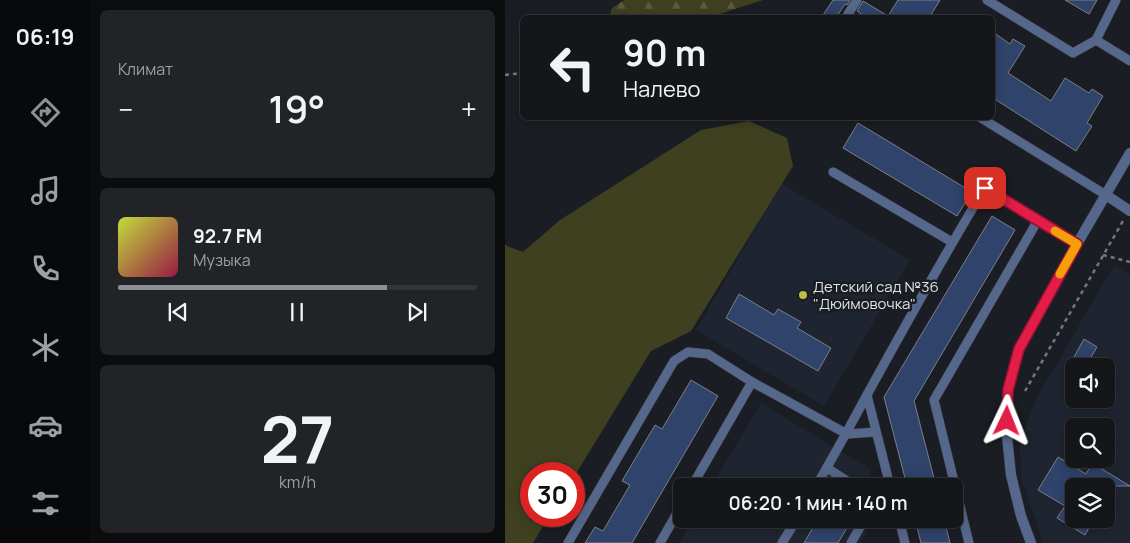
<!DOCTYPE html>
<html lang="ru">
<meta charset="utf-8">
<style>
:root{--surface:#14161a;--page:#212327;--text:#f1f3f6;--muted:#9d9fa2;--line:#333539;--accent:#8c9099}
body{margin:0;font-family:Manrope,sans-serif;background:var(--page);color:var(--text);height:100vh;display:flex;flex-direction:column;font-size:19px;white-space:nowrap}
*{box-sizing:border-box;margin:0}
p{font-size:16px;color:var(--muted)}
.icon{flex:none;width:28px;height:28px;fill:none;stroke:currentColor;stroke-width:2;stroke-linecap:round;stroke-linejoin:round}
.map{position:relative;flex:1;overflow:hidden}
.side{display:flex;flex-direction:column;gap:10px;padding:10px;background:#0b0c0e;width:415px}
.side>*{flex:none}
.guide{position:absolute;left:15px;top:15px;width:475px;height:105px;border-radius:8px;box-shadow:0 2px 12px #0003,0 0 0 1px var(--line);background:#14161a;color:var(--text);overflow:hidden}
.buttons{position:absolute;left:560px;top:358px;display:grid;gap:10px}
.buttons a{display:grid;place-items:center;width:50px;height:50px;border-radius:8px;background:var(--surface);box-shadow:0 2px 12px #0003,0 0 0 1px var(--line);font-size:25px}
.speed{position:absolute;left:15px;top:462px;display:flex;gap:10px;font-size:25px;font-weight:700;text-align:center}
.speed>*{display:grid;place-content:center;width:65px;height:65px;border-radius:50%;background:var(--surface);box-shadow:0 2px 12px #0003,0 0 0 1px var(--line);line-height:1}
.speed .limit{border:8px solid #d22;background:#fff;color:#111}
.pin{position:absolute;display:grid;place-items:center;width:42px;height:42px;color:#fff;margin:-21px;border-radius:10px;box-shadow:0 2px 8px #0006}
.me{position:absolute;width:55px;margin:-28px;rotate:2deg;stroke-linejoin:round;filter:drop-shadow(0 0 4px #0008)}
.turn{display:flex;align-items:center;gap:18px;height:105px;padding:0 20px;font-size:22px}
.turn .icon{width:65px;height:65px;stroke-width:2.5}
.turn b{display:block;font-size:35px;line-height:42px}
.big{font-size:38px;font-weight:600;line-height:1.1}
.side .tile{flex:1;display:flex;flex-direction:column;justify-content:center;gap:8px;min-width:0;padding:0 18px;border-radius:8px;background:var(--page)}
.side .dial{align-items:center;gap:0}
.dial b{font-size:65px;line-height:1}
.song{display:flex;align-items:center;gap:15px}
.cover{width:60px;height:60px;border-radius:8px;background:linear-gradient(135deg,hsl(70 70% 55%),hsl(340 70% 35%))}
.played{height:5px;border-radius:2px;background:linear-gradient(90deg,var(--accent) 75%,var(--line) 75%)}
.keys{display:flex;justify-content:space-around;direction:ltr}
.heat{display:flex;justify-content:space-between;align-items:center;font-size:28px;direction:ltr}
.trip{position:absolute;left:168px;top:478px;width:290px;height:50px;border-radius:8px;background:var(--surface);box-shadow:0 2px 12px #0003,0 0 0 1px var(--line);font-weight:600;line-height:50px;text-align:center}
main{display:flex;flex:1;min-height:0}
.tabs{display:flex;flex-direction:column;width:90px;justify-content:space-around;align-items:center;background:#08090a;color:var(--muted)}
.tabs .icon{width:35px;height:35px}
.tabs .on{color:var(--accent)}
.tabs b{font-size:22px;color:var(--text)}
.map>svg:first-child{display:block}
.built{fill:#1f2530;fill-rule:evenodd}
.green{fill:#3f401f}
.forest{fill:url(#forest-firs)}
.building{fill:#2f436b;stroke:#7b7f86}
.lines{fill:none;stroke-linecap:round;stroke-linejoin:round}
.service-casing{stroke:#35383e;stroke-width:10}
.minor-casing{stroke:#35383e;stroke-width:11}
.path{stroke:#75777c;stroke-width:2.5;stroke-dasharray:4 4;stroke-linecap:butt}
.service{stroke:#55678a;stroke-width:9}
.minor{stroke:#55678a;stroke-width:10}
.route-casing{stroke:#92132f;stroke-width:12}
.route{stroke:#e11d48;stroke-width:9}
.slow{stroke:#f59e0b;stroke-width:9}
.poi-dot{fill:#bdbf43;stroke:#1a1d23;stroke-width:2}
.labels{text-anchor:middle;dominant-baseline:central;stroke-width:5;stroke-linejoin:round;paint-order:stroke}
.poi-label{font-size:15px;fill:#dee0e4;stroke:#1a1d23;text-anchor:start}
</style>
<main>
<nav class="tabs">
<b>06:19</b>
<svg class="icon on" aria-label="directions" viewBox="0 0 24 24"><path d="M12 3l9 9-9 9-9-9zM9 14v-3h6M13 9l2 2-2 2"/></svg>
<svg class="icon" aria-label="music" viewBox="0 0 24 24"><path d="M9 18V5l10-2v13"/><circle cx="6" cy="18" r="3"/><circle cx="16" cy="16" r="3"/></svg>
<svg class="icon" aria-label="phone" viewBox="0 0 24 24"><path d="M5 4h4l2 5-3 2q2 4 5 5l2-3 5 2v4C11 20 4 13 5 4z"/></svg>
<svg class="icon" aria-label="climate" viewBox="0 0 24 24"><path d="M12 3v18M4 7l16 10M4 17L20 7"/></svg>
<svg class="icon" aria-label="car" viewBox="0 0 24 24"><path d="M5 17H2v-5l4-1 3-4h7l3 4 3 1v5h-3M9 17h6M6 11h13"/><circle cx="7" cy="17" r="2"/><circle cx="17" cy="17" r="2"/></svg>
<svg class="icon" aria-label="filters" viewBox="0 0 24 24"><path d="M4 7h16M4 17h16"/><circle cx="9" cy="7" r="2"/><circle cx="15" cy="17" r="2"/></svg>
</nav>
<section class="side">
<div class="tile"><p>Климат</p>
<div class="heat"><a>−</a><b class="big">19°</b><a>+</a></div>
</div>
<div class="tile">
<div class="song"><i class="cover"></i><div><b>92.7 FM</b><p>Музыка</p></div></div>
<div class="played"></div>
<div class="keys"><svg class="icon" aria-label="previous" viewBox="0 0 24 24"><path d="M18 5L8 12l10 7zM5 5v14"/></svg><svg class="icon" aria-label="pause" viewBox="0 0 24 24"><path d="M8 5v14M16 5v14"/></svg><svg class="icon" aria-label="next" viewBox="0 0 24 24"><path d="M6 5l10 7-10 7zM19 5v14"/></svg></div>
</div>
<div class="tile dial"><b>27</b><p>km/h</p></div>
</section>
<div class="map">
<svg width="625" height="543" viewBox="0 0 625 543">
<defs>
<pattern id="forest-firs" width="22" height="20" patternUnits="userSpaceOnUse" patternTransform="scale(1.25)"><rect width="22" height="20" fill="#3f401f"/><path d="M5 1l3.5 6h-7zM16 11l3.5 6h-7z" fill="#5a5b3f"/></pattern>
</defs>
<rect width="100%" height="100%" fill="#1a1d23"/>
<g class="built">
<path d="M 277,184 L 405,260 L 319,406 L 191,330 Z"/>
<path d="M 609,265 L 625,275 L 625,543 L 538,543 L 516,478 L 515,444 L 530,401 ZM 569,366 L 601,366 L 601,399 L 569,399 ZM 569,426 L 601,426 L 601,459 L 569,459 ZM 569,486 L 601,486 L 601,519 L 569,519 Z"/>
<path d="M 256,403 L 365,469 L 367,486 L 207,486 Z"/>
<path d="M 188,519 L 370,519 L 355,543 L 174,543 Z"/>
</g>
<path class="green" d="M 244,121 L 282,138 L 288,166 L 186,331 L 146,351 L 69,477 L 69,474 L 26,474 L 26,516 L 44,516 L 28,543 L 0,543 L 0,244 L 2,246 L 18,252 L 55,220 L 196,130 Z"/>
<path class="forest" d="M 119,0 L 258,0 L 205,17 L 104,17 L 107,8 Z"/>
<g class="building">
<path d="M 328,0 L 345,0 L 342,5 L 340,4 L 332,16 L 318,15 Z"/>
<path d="M 393,0 L 435,0 L 424,18 L 362,18 L 352,11 L 358,1 L 383,16 Z"/>
<path d="M 560,0 L 592,0 L 584,14 Z"/>
<path d="M 488,32 L 505,44 L 508,39 L 520,46 L 503,73 L 546,101 L 560,78 L 584,93 L 587,89 L 598,96 L 582,123 L 587,126 L 571,151 L 488,98 Z"/>
<path d="M 353,123 L 467,192 L 452,216 L 338,148 Z"/>
<path d="M 487,216 L 510,230 L 409,401 L 431,486 L 402,486 L 379,397 Z"/>
<path d="M 234,294 L 269,315 L 273,309 L 296,322 L 292,328 L 326,348 L 313,371 L 221,318 Z"/>
<path d="M 579,339 L 592,347 L 581,366 L 564,366 Z"/>
<path d="M 186,380 L 213,396 L 127,543 L 80,543 L 90,527 L 98,531 L 125,485 L 117,481 L 150,425 L 157,429 Z"/>
<path d="M 553,457 L 581,474 L 587,463 L 625,486 L 569,486 L 569,519 L 589,519 L 580,535 L 552,518 L 560,506 L 533,490 Z"/>
<path d="M 313,519 L 347,519 L 333,543 L 299,543 Z"/>
<path d="M 410,519 L 439,519 L 445,543 L 416,543 Z"/>
</g>
<g class="lines">
<g class="service-casing">
<g id="service">
<path d="M 482,0 L 568,53 L 591,40 L 611,0"/>
<path d="M 343,18 L 343,14 L 352,0"/>
<path d="M 591,40 L 625,61"/>
<path d="M 476,118 L 601,195"/>
<path d="M 328,172 L 447,242"/>
<path d="M 362,395 L 385,486"/>
<path d="M 322,468 L 350,486"/>
<path d="M 187,486 L 247,382"/>
<path d="M 311,486 C 329,456 346,424 363,393 C 401,324 439,255 480,188 L 572,244"/>
<path d="M 394,519 L 400,543"/>
<path d="M 63,543 L 169,361 L 183,352 L 203,354 L 247,382 L 342,434 L 371,432"/>
<path d="M 155,543 L 176,506"/>
<path d="M 277,543 L 292,519"/>
<path d="M 346,543 L 358,522 L 358,519"/>
<path d="M 464,543 L 429,400 L 533,220"/>
</g>
</g>
<g class="minor-casing">
<g id="minor">
<path d="M 601,195 L 625,211"/>
<path d="M 526,543 L 516,516 L 506,475 L 502,436 L 503,390 L 514,349 L 572,244 L 625,153"/>
</g>
</g>
<g class="path">
<path d="M 0,75 L 18,73"/>
<path d="M 598,255 L 625,262"/>
<path d="M 520,391 L 618,221"/>
</g>
<use href="#service" class="service"/>
<use href="#minor" class="minor"/>
</g>
<g class="lines">
<g class="route-casing">
<path id="route" d="M 480,188 L 572,244 L 514,349 L 503,390 L 502,421"/>
</g>
<use href="#route" class="route"/>
<path class="slow" d="M 550,231 L 572,244 L 555,274"/>
</g>
<circle class="poi-dot" cx="298" cy="295" r="5"/>
<g class="labels">
<g class="poi-label">
<text x="308" y="286">Детский сад №36<tspan x="308" dy="17">"Дюймовочка"</tspan></text>
</g>
</g>
</svg>
<div class="buttons">
<a><svg class="icon" aria-label="sound" viewBox="0 0 24 24"><path d="M4 9h4l5-4v14l-5-4H4zM17 9q2 3 0 6"/></svg></a>
<a><svg class="icon" aria-label="search" viewBox="0 0 24 24"><circle cx="10" cy="10" r="6"/><path d="M15 15l6 6"/></svg></a>
<a><svg class="icon" aria-label="layers" viewBox="0 0 24 24"><path d="M12 4l9 5-9 5-9-5zM3 14l9 5 9-5"/></svg></a>
</div>
<div class="speed"><div class="limit">30</div></div>
<div class="pin" style="left:480px;top:188px;background:#d93025"><svg class="icon" aria-label="arrive" viewBox="0 0 24 24"><path d="M6 21V4h12l-3 4 3 4H6"/></svg></div>
<svg class="me" style="left:502px;top:421px" viewBox="-20 -20 40 40"><path d="M0-17L14 15 0 8-14 15z" fill="#e11d48" stroke="#fff" stroke-width="4"/></svg>
<div class="trip">06:20 · 1 мин · 140 m</div>
<div class="guide">
<div class="turn"><svg class="icon" aria-label="left" viewBox="0 0 24 24"><path d="M17 20v-9H6M10 6l-5 5 5 5"/></svg><div><b>90 m</b>Налево</div></div>
</div>
</div>
</main>
